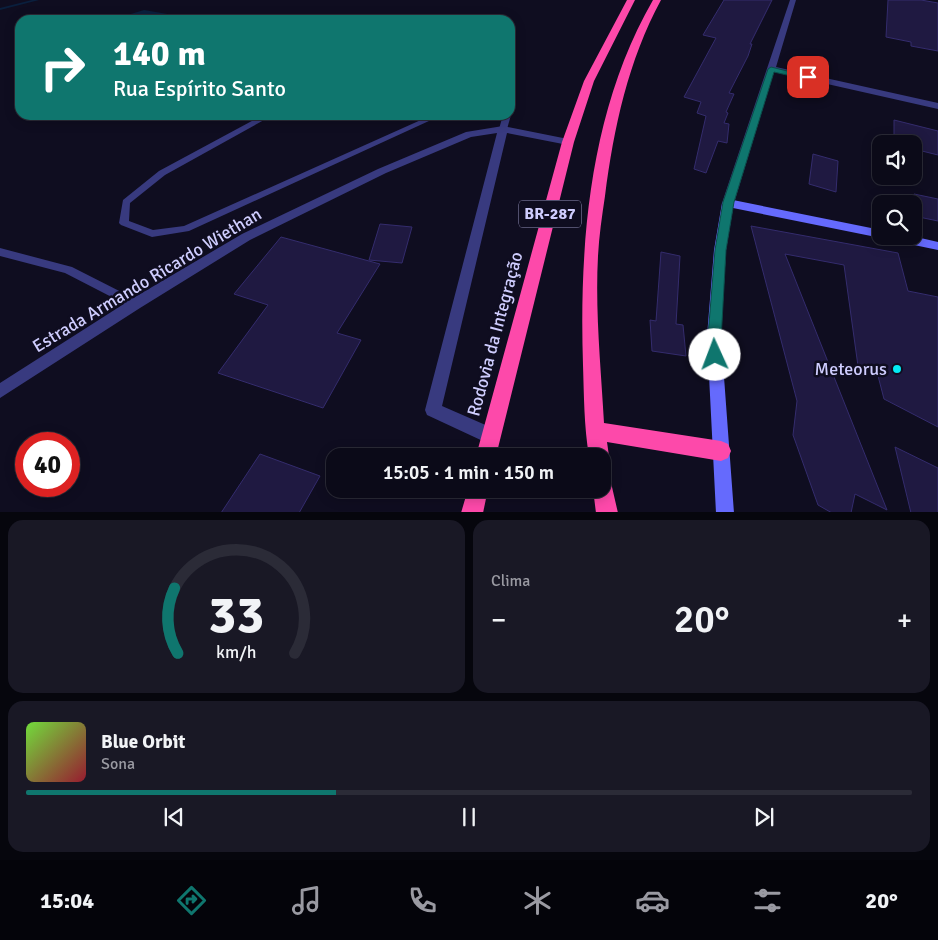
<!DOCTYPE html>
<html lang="pt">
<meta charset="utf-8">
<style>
:root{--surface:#0b0a18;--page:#191825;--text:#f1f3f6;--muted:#9a9aa2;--line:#2b2b37;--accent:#0f766e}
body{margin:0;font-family:Signika,sans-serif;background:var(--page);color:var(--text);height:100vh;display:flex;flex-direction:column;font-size:19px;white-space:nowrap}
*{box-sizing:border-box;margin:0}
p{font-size:16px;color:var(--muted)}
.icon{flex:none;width:28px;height:28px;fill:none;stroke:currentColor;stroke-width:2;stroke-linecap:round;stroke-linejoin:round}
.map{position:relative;height:512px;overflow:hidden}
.panel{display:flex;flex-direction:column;gap:8px;padding:8px;background:#06060d;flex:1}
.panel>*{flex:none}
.guide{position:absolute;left:15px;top:15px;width:500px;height:105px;border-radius:15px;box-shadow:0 2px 12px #0003,0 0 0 1px var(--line);background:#0f766e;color:#fff;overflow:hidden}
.tools{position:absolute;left:872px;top:135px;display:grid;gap:10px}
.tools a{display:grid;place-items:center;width:50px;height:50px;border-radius:10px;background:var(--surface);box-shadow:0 2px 12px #0003,0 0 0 1px var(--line);font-size:25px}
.speed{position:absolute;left:15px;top:432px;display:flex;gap:10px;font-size:25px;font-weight:700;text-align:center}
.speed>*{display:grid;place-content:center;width:65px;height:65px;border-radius:50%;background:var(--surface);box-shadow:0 2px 12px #0003,0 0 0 1px var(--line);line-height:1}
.speed .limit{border:8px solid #d22;background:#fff;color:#111}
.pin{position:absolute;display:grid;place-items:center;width:42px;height:42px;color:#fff;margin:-21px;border-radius:10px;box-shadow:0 2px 8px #0006}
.me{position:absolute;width:55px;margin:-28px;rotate:358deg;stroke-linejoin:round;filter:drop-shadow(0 0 4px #0008)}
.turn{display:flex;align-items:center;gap:18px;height:105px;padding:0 15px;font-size:22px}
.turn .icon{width:65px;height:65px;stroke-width:2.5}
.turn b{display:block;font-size:35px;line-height:42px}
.big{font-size:38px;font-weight:600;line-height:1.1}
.panel .widget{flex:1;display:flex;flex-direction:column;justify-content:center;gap:8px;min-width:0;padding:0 18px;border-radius:15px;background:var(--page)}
.panel .dial{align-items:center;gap:0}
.dial svg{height:130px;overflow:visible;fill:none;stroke:var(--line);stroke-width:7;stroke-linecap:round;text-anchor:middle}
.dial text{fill:var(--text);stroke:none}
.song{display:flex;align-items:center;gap:15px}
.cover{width:60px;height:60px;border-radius:8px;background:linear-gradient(135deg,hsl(100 70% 55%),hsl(350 70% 35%))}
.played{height:5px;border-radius:2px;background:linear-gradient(90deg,var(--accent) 35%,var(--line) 35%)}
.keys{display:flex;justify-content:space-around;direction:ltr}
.heat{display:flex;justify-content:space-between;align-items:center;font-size:28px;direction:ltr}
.panel .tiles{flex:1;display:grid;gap:8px;grid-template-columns:1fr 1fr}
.widget:last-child{grid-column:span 2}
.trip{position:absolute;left:326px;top:448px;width:285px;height:50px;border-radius:15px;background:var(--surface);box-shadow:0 2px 12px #0003,0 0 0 1px var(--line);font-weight:600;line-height:50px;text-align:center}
.tabs{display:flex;height:80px;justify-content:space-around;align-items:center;background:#04040a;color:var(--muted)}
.tabs .icon{width:35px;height:35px}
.tabs .on{color:var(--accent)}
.tabs b{font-size:22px;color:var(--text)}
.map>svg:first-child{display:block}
.water{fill:#0a1f3d}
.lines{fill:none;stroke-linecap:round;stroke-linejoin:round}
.stream{fill:#0a1f3d;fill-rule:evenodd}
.building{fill:#1f1941;stroke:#342c6d}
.lane{fill:#383a7f;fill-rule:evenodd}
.street{fill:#383a7f;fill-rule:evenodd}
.secondary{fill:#656afd;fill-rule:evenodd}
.highway{fill:#fd49aa;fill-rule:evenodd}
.route{fill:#0f766e;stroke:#0a4d48}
.poi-dot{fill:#03ebf5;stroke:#0f0d20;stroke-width:2}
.labels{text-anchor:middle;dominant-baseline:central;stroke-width:5;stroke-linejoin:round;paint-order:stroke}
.shield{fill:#0f0d20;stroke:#9593bb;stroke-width:1}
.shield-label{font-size:16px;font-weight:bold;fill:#cfcdfe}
.street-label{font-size:18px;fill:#cfcdfe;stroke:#0f0d20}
.poi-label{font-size:18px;fill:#cfcdfe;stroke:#0f0d20;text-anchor:end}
</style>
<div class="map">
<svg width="938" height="513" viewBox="0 0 938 513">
<rect width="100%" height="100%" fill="#0f0d20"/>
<path class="water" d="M 144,10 L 179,16 L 170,20 L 111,20 Z"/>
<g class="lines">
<path class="stream" d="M 32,0 L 39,0 L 0,10 L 0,8 Z"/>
</g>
<g class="building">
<path d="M 724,0 L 772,0 L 750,44 L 752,44 L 748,56 L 729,93 L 734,94 L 726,112 L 728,113 L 724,123 L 729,124 L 727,143 L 718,141 L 706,173 L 694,169 L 706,116 L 697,113 L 701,102 L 684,97 L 716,38 L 703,35 Z"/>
<path d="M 888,0 L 921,0 L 938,3 L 938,51 L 911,46 L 911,42 L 886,37 Z"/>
<path d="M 894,120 L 938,131 L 938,155 L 914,149 L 914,144 L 894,144 Z"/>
<path d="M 813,154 L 838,161 L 836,192 L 809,184 Z"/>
<path d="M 914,194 L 938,199 L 938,221 L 914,216 Z"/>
<path d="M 380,224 L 412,227 L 402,263 L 369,260 Z"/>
<path d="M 751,226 L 898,253 L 908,291 L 938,297 L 938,427 L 884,399 L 877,372 L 858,366 L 844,265 L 785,254 L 887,510 L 855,494 L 851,513 L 832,513 L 818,505 L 793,435 L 797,401 Z"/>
<path d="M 281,237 L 380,264 L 337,333 L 361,340 L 323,408 L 218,373 L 268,305 L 234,294 Z"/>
<path d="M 661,252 L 680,256 L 676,324 L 683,325 L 686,356 L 652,351 L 650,320 L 656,321 Z"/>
<path d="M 895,447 L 938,468 L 938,513 L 911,513 Z"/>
<path d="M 260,454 L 320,476 L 299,513 L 221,513 Z"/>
</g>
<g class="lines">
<g class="lane">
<path d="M 510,114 L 511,115 L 507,129 L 503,131 L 500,131 L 499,129 L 503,115 Z"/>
<path d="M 263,115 L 273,115 L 165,175 L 130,203 L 129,221 L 153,230 L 184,226 L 432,115 L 442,115 L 189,231 L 152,237 L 121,225 L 119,223 L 123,200 L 159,171 Z"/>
<path d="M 0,248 L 72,267 L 139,301 L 140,304 L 139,307 L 135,308 L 131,307 L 65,273 L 0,256 Z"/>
</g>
<g class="street">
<path d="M 790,0 L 796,0 L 776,67 L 938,103 L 938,109 L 774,72 L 734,203 L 728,207 L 724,206 L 722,203 Z"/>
<path d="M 503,126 L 568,139 L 573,142 L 568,145 L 507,133 L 442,406 L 497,430 L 499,436 L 497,442 L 491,444 L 485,442 L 427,415 L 425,410 L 497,133 L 471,137 L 386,173 L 250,240 L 140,308 L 0,398 L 0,383 L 130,300 L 242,234 L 378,169 L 466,132 Z"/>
</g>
<path class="secondary" d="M 728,199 L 881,230 L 881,236 L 912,236 L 938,242 L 938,250 L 890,240 L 885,237 L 881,238 L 733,208 L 726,250 L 721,336 L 734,513 L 716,513 L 707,336 L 714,250 L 722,203 Z"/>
<g class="highway">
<path d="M 627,0 L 635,0 L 594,81 L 574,142 L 496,456 L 476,456 L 562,142 L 584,81 Z"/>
<path d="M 653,0 L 661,0 C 628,61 614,127 605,196 C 602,216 599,236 598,256 C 595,312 601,367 604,423 L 721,441 L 728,444 L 731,451 L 728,458 L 721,461 L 607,442 L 609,456 L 606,463 L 602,465 L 602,456 L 589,456 C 584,426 584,396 583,365 C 579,242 590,109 653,0 Z"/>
<path d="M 602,471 L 609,474 L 618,513 L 596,513 L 593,489 L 602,489 Z"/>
<path d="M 468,489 L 488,489 L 483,513 L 461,513 Z"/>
</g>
</g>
<path class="route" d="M 771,67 L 812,77 L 808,80 L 774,72 L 734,202 L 726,250 L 720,359 L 711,359 L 708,336 L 715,250 L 723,202 L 768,69 Z"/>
<circle class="poi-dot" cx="897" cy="369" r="5"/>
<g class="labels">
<rect class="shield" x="519" y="200.5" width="62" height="27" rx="4"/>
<g class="shield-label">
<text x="550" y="214">BR-287</text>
</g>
<g class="street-label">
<text transform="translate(147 280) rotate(-31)">Estrada Armando Ricardo Wiethan</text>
<text transform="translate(495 334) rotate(-75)">Rodovia da Integração</text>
</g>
<g class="poi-label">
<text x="887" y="369">Meteorus</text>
</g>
</g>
</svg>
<div class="tools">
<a><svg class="icon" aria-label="sound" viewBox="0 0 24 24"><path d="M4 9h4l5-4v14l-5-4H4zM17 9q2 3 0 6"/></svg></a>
<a><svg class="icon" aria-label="search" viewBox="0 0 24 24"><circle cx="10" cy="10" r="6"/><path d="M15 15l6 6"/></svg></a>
</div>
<div class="speed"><div class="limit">40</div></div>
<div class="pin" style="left:808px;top:77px;background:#d93025"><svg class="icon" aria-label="arrive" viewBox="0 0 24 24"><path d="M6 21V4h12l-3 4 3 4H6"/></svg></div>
<svg class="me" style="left:715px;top:355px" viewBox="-20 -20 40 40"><circle r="19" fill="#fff"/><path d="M0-13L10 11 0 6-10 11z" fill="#0f766e"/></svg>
<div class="trip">15:05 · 1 min · 150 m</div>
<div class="guide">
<div class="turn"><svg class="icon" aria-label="right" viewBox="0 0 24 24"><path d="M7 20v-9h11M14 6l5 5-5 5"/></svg><div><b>140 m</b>Rua Espírito Santo</div></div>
</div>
</div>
<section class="panel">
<div class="tiles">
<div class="widget dial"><svg viewBox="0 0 100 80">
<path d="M14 69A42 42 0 1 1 86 69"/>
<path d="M14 69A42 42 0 0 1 12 29" stroke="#0f766e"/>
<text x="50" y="56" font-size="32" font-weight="700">33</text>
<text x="50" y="72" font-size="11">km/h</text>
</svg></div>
<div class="widget"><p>Clima</p>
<div class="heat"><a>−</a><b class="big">20°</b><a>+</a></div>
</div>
<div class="widget">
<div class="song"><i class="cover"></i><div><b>Blue Orbit</b><p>Sona</p></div></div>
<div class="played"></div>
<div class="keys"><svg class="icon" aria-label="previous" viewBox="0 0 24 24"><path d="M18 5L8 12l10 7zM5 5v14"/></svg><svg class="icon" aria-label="pause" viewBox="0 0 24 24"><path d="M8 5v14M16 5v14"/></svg><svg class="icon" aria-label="next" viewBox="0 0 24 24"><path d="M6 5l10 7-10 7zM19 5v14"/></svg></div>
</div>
</div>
</section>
<nav class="tabs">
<b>15:04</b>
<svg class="icon on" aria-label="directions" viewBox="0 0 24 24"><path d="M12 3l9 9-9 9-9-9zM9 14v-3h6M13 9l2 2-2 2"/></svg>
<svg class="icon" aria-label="music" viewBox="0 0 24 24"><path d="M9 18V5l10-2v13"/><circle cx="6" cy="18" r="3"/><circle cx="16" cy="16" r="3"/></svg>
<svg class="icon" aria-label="phone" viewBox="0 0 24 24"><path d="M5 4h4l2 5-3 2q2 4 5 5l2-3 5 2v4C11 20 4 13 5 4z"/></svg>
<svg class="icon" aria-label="climate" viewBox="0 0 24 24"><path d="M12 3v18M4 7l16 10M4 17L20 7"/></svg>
<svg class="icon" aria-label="car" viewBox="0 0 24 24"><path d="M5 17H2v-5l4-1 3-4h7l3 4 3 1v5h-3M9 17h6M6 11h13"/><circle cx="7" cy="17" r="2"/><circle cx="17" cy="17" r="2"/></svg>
<svg class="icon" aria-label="filters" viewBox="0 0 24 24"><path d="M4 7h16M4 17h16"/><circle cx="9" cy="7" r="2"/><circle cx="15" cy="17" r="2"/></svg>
<b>20°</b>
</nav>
